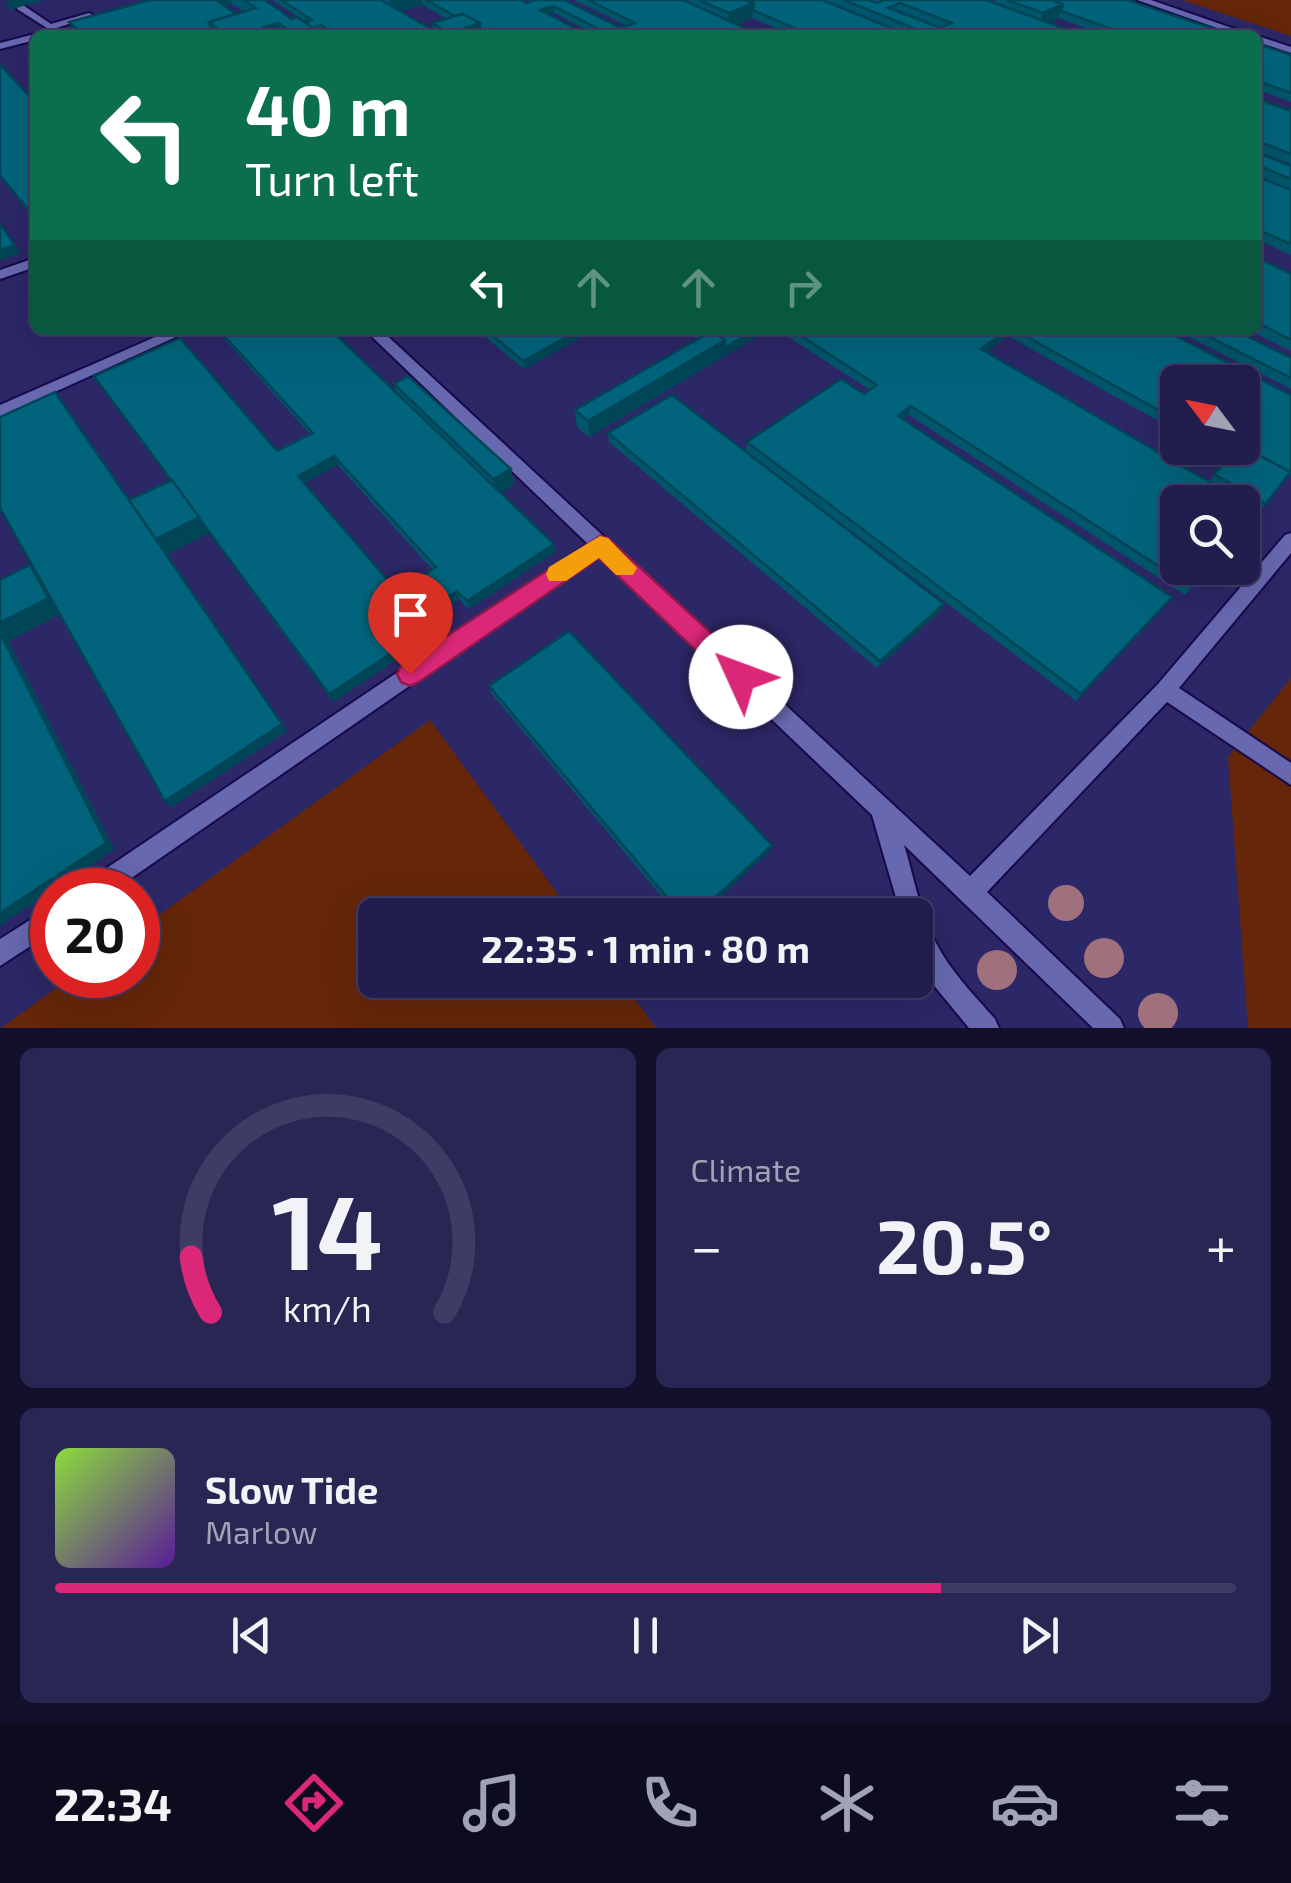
<!DOCTYPE html>
<meta charset="utf-8">
<style>
:root{--surface:#211d4d;--page:#292654;--text:#f1f3f6;--muted:#a2a2b6;--line:#3e3b65;--accent:#db2777}
body{margin:0;font-family:"Exo 2",sans-serif;background:var(--page);color:var(--text);height:100vh;display:flex;flex-direction:column;font-size:38px;white-space:nowrap}
*{box-sizing:border-box;margin:0}
p{font-size:32px;color:var(--muted)}
.icon{flex:none;width:55px;height:55px;fill:none;stroke:currentColor;stroke-width:2;stroke-linecap:round;stroke-linejoin:round}
.map{position:relative;height:1028px;overflow:hidden}
.side{display:flex;flex-direction:column;gap:20px;padding:20px;background:#12102a;flex:1}
.side>*{flex:none}
.top-card{position:absolute;left:30px;top:30px;width:1232px;height:305px;border-radius:15px;box-shadow:0 10px 40px #0002,0 0 0 2px var(--line);background:#0b6e4f;color:#fff;overflow:hidden}
.needle{width:65px;rotate:302deg}
.controls{position:absolute;left:1160px;top:365px;display:grid;gap:20px}
.controls a{display:grid;place-items:center;width:100px;height:100px;border-radius:15px;background:var(--surface);box-shadow:0 10px 40px #0002,0 0 0 2px var(--line);font-size:50px}
.speed{position:absolute;left:30px;top:868px;display:flex;gap:20px;font-size:50px;font-weight:700;text-align:center}
.speed>*{display:grid;place-content:center;width:130px;height:130px;border-radius:50%;background:var(--surface);box-shadow:0 10px 40px #0002,0 0 0 2px var(--line);line-height:1}
.speed .limit{border:15px solid #d22;background:#fff;color:#111}
.pin{position:absolute;display:grid;place-items:center;width:85px;height:85px;color:#fff;margin:-102px -42px;border-radius:50% 50% 50% 0;rotate:-45deg;box-shadow:0 0 10px #0007}
.pin .icon{rotate:45deg}
.me{position:absolute;width:110px;margin:-55px;rotate:313deg;stroke-linejoin:round;filter:drop-shadow(0 0 8px #0008)}
.turn{display:flex;align-items:center;gap:35px;height:210px;padding:0 50px;font-size:45px}
.turn .icon{width:130px;height:130px;stroke-width:2.5}
.turn b{display:block;font-size:70px;line-height:85px}
.lanes{display:flex;align-items:center;height:95px;padding:0 50px;background:#0003;justify-content:center;gap:50px;direction:ltr}
.lanes .off{opacity:.35}
.big{font-size:75px;font-weight:700;line-height:1.1}
.side .widget{flex:1;display:flex;flex-direction:column;justify-content:center;gap:15px;min-width:0;padding:0 35px;border-radius:15px;background:var(--page)}
.side .dial{align-items:center;gap:0}
.dial svg{height:260px;overflow:visible;fill:none;stroke:var(--line);stroke-width:7;stroke-linecap:round;text-anchor:middle}
.dial text{fill:var(--text);stroke:none}
.song{display:flex;align-items:center;gap:30px}
.cover{width:120px;height:120px;border-radius:15px;background:linear-gradient(135deg,hsl(90 70% 55%),hsl(270 70% 35%))}
.played{height:10px;border-radius:5px;background:linear-gradient(90deg,var(--accent) 75%,var(--line) 75%)}
.keys{display:flex;justify-content:space-around;direction:ltr}
.heat{display:flex;justify-content:space-between;align-items:center;font-size:55px;direction:ltr}
.side .tiles{flex:1;display:grid;gap:20px;grid-template-columns:1fr 1fr}
.widget:last-child{grid-column:span 2}
.trip{position:absolute;left:358px;top:898px;width:575px;height:100px;border-radius:15px;background:var(--surface);box-shadow:0 10px 40px #0002,0 0 0 2px var(--line);font-weight:700;line-height:100px;text-align:center}
.tab-bar{display:flex;height:160px;justify-content:space-around;align-items:center;background:#0d0c1f;color:var(--muted)}
.tab-bar .icon{width:70px;height:70px}
.tab-bar .current{color:var(--accent)}
.tab-bar b{font-size:45px;color:var(--text)}
.map>svg:first-child{display:block}
.green{fill:#652609}
.lines{fill:none;stroke-linecap:round;stroke-linejoin:round}
.service-casing{stroke:#17094a;stroke-width:4}
.service{fill:#6768af;fill-rule:evenodd}
.tree{fill:#a0717d}
.wall{fill:#02566b;fill-rule:evenodd}
.shaded-wall{fill:#014657}
.building{fill:#02647c;stroke:#014657;stroke-width:2.5;fill-rule:evenodd}
.route{fill:#db2777;stroke:#8e194d;stroke-width:2.5}
.slow{fill:#f59e0b}
</style>
<div class="map">
<svg width="1291" height="1028" viewBox="0 0 1291 1028">
<rect width="100%" height="100%" fill="#2c2767"/>
<g class="green">
<path d="M 1182,0 L 1291,0 L 1291,36 Z"/>
<path d="M 1291,678 L 1291,1028 L 1248,1028 L 1228,757 Z"/>
<path d="M 430,720 L 573,915 L 375,915 L 375,980 L 621,980 L 656,1028 L 1,1028 L 74,975 L 138,975 L 138,930 Z"/>
</g>
<g class="lines">
<g class="service-casing">
<g id="service">
<path d="M 1137,0 L 1151,0 L 1252,35 L 1237,35 Z"/>
<path d="M 17,5 L 23,5 L 51,24 L 89,13 L 94,16 L 50,30 L 17,9 Z"/>
<path d="M 35,34 L 39,35 L 35,35 L 35,40 L 0,49 L 0,43 Z"/>
<path d="M 1258,36 L 1291,47 L 1291,53 L 1258,42 Z"/>
<path d="M 35,258 L 35,267 L 0,279 L 0,270 Z"/>
<path d="M 171,330 L 191,330 L 0,417 L 0,405 Z"/>
<path d="M 365,330 L 381,330 L 970,876 L 1158,684 L 1285,535 L 1291,533 L 1291,553 L 1179,688 L 1291,763 L 1291,785 L 1167,702 L 987,892 L 1120,1019 L 1124,1028 L 1093,1028 L 904,845 C 914,877 920,914 936,943 C 951,972 974,995 995,1019 L 999,1028 L 969,1028 L 936,988 L 919,961 L 915,953 L 915,915 L 901,915 L 872,815 L 599,555 L 114,890 L 82,890 L 86,882 L 588,544 Z"/>
<path d="M 52,906 L 52,932 L 0,966 L 0,939 Z"/>
</g>
</g>
<use href="#service" class="service"/>
</g>
<g class="tree">
<circle cx="1066" cy="903" r="18"/>
<circle cx="1104" cy="958" r="20"/>
<circle cx="997" cy="970" r="20"/>
<circle cx="1158" cy="1013" r="20"/>
</g>
<g class="wall">
<path d="M 150,0 L 265,0 L 292,19 L 305,22 L 306,22 L 272,0 L 520,0 L 526,3 L 531,2 L 528,0 L 564,0 L 621,28 L 627,26 L 574,0 L 683,0 L 689,3 L 689,0 L 822,0 L 908,35 L 792,35 L 752,18 L 737,24 L 761,35 L 596,35 L 554,13 L 549,15 L 588,35 L 326,35 L 322,33 L 324,35 L 79,35 L 73,29 L 69,22 ZM 232,4 L 244,11 L 236,14 L 225,6 ZM 423,5 L 447,19 L 432,23 L 433,30 L 401,11 Z"/>
<path d="M 825,0 L 869,0 L 877,3 L 878,2 L 872,0 L 986,0 L 995,3 L 996,0 L 1127,0 L 1232,35 L 1105,35 L 1058,18 L 1049,23 L 1082,35 L 911,35 ZM 898,10 L 943,28 L 896,11 Z"/>
<path d="M 1258,44 L 1291,55 L 1291,102 L 1258,90 Z"/>
<path d="M 0,65 L 35,102 L 35,221 L 0,177 Z"/>
<path d="M 1258,99 L 1288,110 L 1291,108 L 1291,164 L 1260,152 L 1259,153 L 1291,166 L 1291,189 L 1259,176 L 1258,177 L 1291,190 L 1291,255 L 1258,240 Z"/>
<path d="M 1258,258 L 1291,274 L 1291,351 L 1249,330 L 1258,330 Z"/>
<path d="M 216,330 L 331,330 L 396,392 L 394,384 L 511,469 L 514,485 L 500,493 L 555,552 L 469,609 L 459,599 L 424,622 L 432,636 L 333,702 L 208,532 L 167,555 L 287,731 L 171,807 L 165,801 L 60,614 L 8,641 L 114,849 L 0,925 L 0,580 L 36,573 L 170,480 L 94,376 L 277,451 L 310,434 ZM 338,465 L 432,569 L 398,592 L 304,483 Z"/>
<path d="M 477,330 L 593,330 L 593,331 L 524,369 Z"/>
<path d="M 685,330 L 759,330 L 758,336 L 589,437 L 577,427 L 575,410 L 698,339 Z"/>
<path d="M 778,330 L 948,330 L 957,335 L 965,330 L 1164,330 L 1291,395 L 1291,474 L 1242,531 L 1178,568 L 1209,568 L 1185,595 L 909,415 L 903,419 L 1166,605 L 1076,701 L 746,451 L 747,442 L 864,394 L 870,390 ZM 1008,336 L 1178,432 L 1178,382 L 1242,448 L 1204,448 L 1228,461 L 1209,482 L 986,352 Z"/>
<path d="M 1175,330 L 1234,330 L 1291,358 L 1291,389 Z"/>
<path d="M 608,433 L 944,604 L 941,611 L 877,668 L 609,442 Z"/>
<path d="M 489,686 L 770,851 L 701,915 L 677,915 L 491,693 Z"/>
</g>
<g class="shaded-wall">
<path d="M 14,0 L 45,0 L 9,10 L 5,2 Z"/>
<path d="M 217,0 L 231,0 L 232,4 L 219,8 Z"/>
<path d="M 390,0 L 422,0 L 423,5 L 393,14 Z"/>
<path d="M 754,3 L 752,18 L 728,28 L 729,13 Z"/>
<path d="M 1063,4 L 1058,18 L 1039,27 L 1043,13 Z"/>
<path d="M 553,6 L 554,13 L 541,18 L 540,10 Z"/>
<path d="M 278,23 L 281,35 L 267,35 L 264,27 Z"/>
<path d="M 480,23 L 481,35 L 450,35 L 450,33 Z"/>
<path d="M 211,29 L 214,35 L 189,35 Z"/>
<path d="M 15,245 L 20,253 L 0,260 L 0,250 Z"/>
<path d="M 579,330 L 593,331 L 524,369 L 523,361 Z"/>
<path d="M 755,330 L 759,330 L 758,336 L 589,437 L 588,421 L 725,340 Z"/>
<path d="M 1008,330 L 1010,330 L 1008,336 L 978,358 L 981,349 Z"/>
<path d="M 911,406 L 909,415 L 895,425 L 898,416 Z"/>
<path d="M 334,456 L 338,465 L 302,484 L 298,476 Z"/>
<path d="M 511,469 L 514,485 L 496,495 L 493,479 Z"/>
<path d="M 199,517 L 209,533 L 167,555 L 156,539 Z"/>
<path d="M 554,544 L 555,552 L 469,609 L 467,601 Z"/>
<path d="M 30,565 L 43,581 L 62,613 L 8,641 L 114,849 L 0,925 L 0,623 Z"/>
<path d="M 457,591 L 459,599 L 421,623 L 419,616 Z"/>
<path d="M 1172,597 L 1166,605 L 1076,701 L 1081,694 Z"/>
<path d="M 944,604 L 941,611 L 877,668 L 880,661 Z"/>
<path d="M 430,628 L 432,636 L 333,702 L 329,694 Z"/>
<path d="M 282,724 L 287,731 L 171,807 L 165,801 Z"/>
<path d="M 772,845 L 770,851 L 701,915 L 696,915 Z"/>
</g>
<g class="building">
<path d="M 150,0 L 216,0 L 236,14 L 209,22 L 211,29 L 189,35 L 84,35 L 69,22 Z"/>
<path d="M 244,0 L 265,0 L 292,19 L 297,17 L 324,35 L 296,35 L 278,23 L 264,27 L 275,35 L 226,35 L 209,22 L 256,8 Z"/>
<path d="M 281,0 L 381,0 L 441,35 L 336,35 L 321,25 L 313,28 L 305,22 L 312,20 Z"/>
<path d="M 426,0 L 520,0 L 526,3 L 536,0 L 564,0 L 621,28 L 635,23 L 588,0 L 683,0 L 761,35 L 601,35 L 607,33 L 553,6 L 540,10 L 588,35 L 488,35 L 481,31 L 480,23 L 462,14 L 455,16 Z"/>
<path d="M 699,0 L 746,0 L 754,3 L 729,13 Z"/>
<path d="M 746,0 L 822,0 L 908,35 L 810,35 L 753,10 L 754,3 Z"/>
<path d="M 844,0 L 869,0 L 877,3 L 884,0 L 986,0 L 1082,35 L 925,35 L 928,34 ZM 900,3 L 952,23 L 941,28 L 888,8 Z"/>
<path d="M 1007,0 L 1052,0 L 1063,4 L 1043,13 Z"/>
<path d="M 1052,0 L 1127,0 L 1232,35 L 1152,35 L 1135,29 L 1126,34 L 1061,11 L 1063,4 Z"/>
<path d="M 462,14 L 480,23 L 450,33 L 432,23 Z"/>
<path d="M 1135,29 L 1152,35 L 1124,35 Z"/>
<path d="M 280,30 L 287,35 L 275,35 L 272,33 Z"/>
<path d="M 1258,44 L 1291,55 L 1291,93 L 1258,81 Z"/>
<path d="M 0,65 L 35,102 L 35,218 L 0,175 Z"/>
<path d="M 1258,99 L 1288,110 L 1291,108 L 1291,154 L 1265,144 L 1258,149 Z"/>
<path d="M 1258,153 L 1291,166 L 1291,179 L 1264,168 L 1258,172 Z"/>
<path d="M 1258,177 L 1291,190 L 1291,244 L 1258,230 Z"/>
<path d="M 0,224 L 15,245 L 0,250 Z"/>
<path d="M 1258,258 L 1291,274 L 1291,340 L 1258,323 Z"/>
<path d="M 219,330 L 331,330 L 554,544 L 467,601 L 457,591 L 419,616 L 430,628 L 329,694 L 94,376 L 180,338 L 277,451 L 313,433 ZM 334,456 L 436,567 L 398,592 L 298,476 Z"/>
<path d="M 486,330 L 579,330 L 523,361 Z"/>
<path d="M 698,330 L 755,330 L 724,348 L 725,340 L 712,331 L 705,335 Z"/>
<path d="M 792,330 L 948,330 L 957,335 L 965,330 L 1008,330 L 981,349 L 1259,511 L 1242,530 L 1242,502 L 1178,502 L 1178,568 L 1208,568 L 1191,587 L 911,406 L 898,416 L 1172,597 L 1081,694 L 747,442 L 841,379 L 864,394 L 877,385 Z"/>
<path d="M 1015,330 L 1164,330 L 1291,395 L 1291,472 L 1284,479 L 1290,472 L 1242,446 L 1242,382 L 1178,382 L 1178,421 Z"/>
<path d="M 1196,330 L 1234,330 L 1291,358 L 1291,378 Z"/>
<path d="M 712,331 L 725,340 L 588,421 L 575,410 Z"/>
<path d="M 408,376 L 511,469 L 493,479 L 394,384 Z"/>
<path d="M 55,392 L 282,724 L 165,801 L 0,508 L 0,417 Z"/>
<path d="M 672,395 L 944,604 L 880,661 L 608,433 Z"/>
<path d="M 1242,446 L 1290,472 L 1266,504 L 1214,474 Z"/>
<path d="M 1225,448 L 1241,448 L 1235,453 Z"/>
<path d="M 172,480 L 199,517 L 156,539 L 129,500 Z"/>
<path d="M 30,565 L 48,598 L 0,623 L 0,580 Z"/>
<path d="M 569,631 L 772,845 L 696,915 L 682,915 L 489,686 Z"/>
<path d="M 0,633 L 106,843 L 0,913 Z"/>
</g>
<path class="route" d="M 600,536 L 608,538 L 750,669 L 754,677 L 750,685 L 741,688 L 732,685 L 599,558 L 419,682 L 410,686 L 401,682 L 397,674 L 401,666 Z"/>
<path class="slow" d="M 600,536 L 608,538 L 637,568 L 633,575 L 616,575 L 599,558 L 566,581 L 549,581 L 546,574 L 549,567 Z"/>
</svg>
<div class="controls">
<a><svg class="needle" viewBox="-14 -14 28 28"><path d="M0-13l5 13h-10z" fill="#e53935"/><path d="M0 13l5-13h-10z" fill="#a2a2b6"/></svg></a>
<a><svg class="icon" aria-label="search" viewBox="0 0 24 24"><circle cx="10" cy="10" r="6"/><path d="M15 15l6 6"/></svg></a>
</div>
<div class="speed"><div class="limit">20</div></div>
<div class="pin" style="left:410px;top:674px;background:#d93025"><svg class="icon" aria-label="arrive" viewBox="0 0 24 24"><path d="M6 21V4h12l-3 4 3 4H6"/></svg></div>
<svg class="me" style="left:741px;top:677px" viewBox="-20 -20 40 40"><circle r="19" fill="#fff"/><path d="M0-13L10 11 0 6-10 11z" fill="#db2777"/></svg>
<div class="trip">22:35 · 1 min · 80 m</div>
<div class="top-card">
<div class="turn"><svg class="icon" aria-label="left" viewBox="0 0 24 24"><path d="M17 20v-9H6M10 6l-5 5 5 5"/></svg><div><b>40 m</b>Turn left</div></div>
<div class="lanes"><svg class="icon" aria-label="left" viewBox="0 0 24 24"><path d="M17 20v-9H6M10 6l-5 5 5 5"/></svg><svg class="icon off" aria-label="ahead" viewBox="0 0 24 24"><path d="M12 20V5M6 11l6-6 6 6"/></svg><svg class="icon off" aria-label="ahead" viewBox="0 0 24 24"><path d="M12 20V5M6 11l6-6 6 6"/></svg><svg class="icon off" aria-label="right" viewBox="0 0 24 24"><path d="M7 20v-9h11M14 6l5 5-5 5"/></svg></div>
</div>
</div>
<section class="side">
<div class="tiles">
<div class="widget dial"><svg viewBox="0 0 100 80">
<path d="M14 69A42 42 0 1 1 86 69"/>
<path d="M14 69A42 42 0 0 1 8 52" stroke="#db2777"/>
<text x="50" y="56" font-size="32" font-weight="700">14</text>
<text x="50" y="72" font-size="11">km/h</text>
</svg></div>
<div class="widget"><p>Climate</p>
<div class="heat"><a>−</a><b class="big">20.5°</b><a>+</a></div>
</div>
<div class="widget">
<div class="song"><i class="cover"></i><div><b>Slow Tide</b><p>Marlow</p></div></div>
<div class="played"></div>
<div class="keys"><svg class="icon" aria-label="previous" viewBox="0 0 24 24"><path d="M18 5L8 12l10 7zM5 5v14"/></svg><svg class="icon" aria-label="pause" viewBox="0 0 24 24"><path d="M8 5v14M16 5v14"/></svg><svg class="icon" aria-label="next" viewBox="0 0 24 24"><path d="M6 5l10 7-10 7zM19 5v14"/></svg></div>
</div>
</div>
</section>
<nav class="tab-bar">
<b>22:34</b>
<svg class="icon current" aria-label="directions" viewBox="0 0 24 24"><path d="M12 3l9 9-9 9-9-9zM9 14v-3h6M13 9l2 2-2 2"/></svg>
<svg class="icon" aria-label="music" viewBox="0 0 24 24"><path d="M9 18V5l10-2v13"/><circle cx="6" cy="18" r="3"/><circle cx="16" cy="16" r="3"/></svg>
<svg class="icon" aria-label="phone" viewBox="0 0 24 24"><path d="M5 4h4l2 5-3 2q2 4 5 5l2-3 5 2v4C11 20 4 13 5 4z"/></svg>
<svg class="icon" aria-label="climate" viewBox="0 0 24 24"><path d="M12 3v18M4 7l16 10M4 17L20 7"/></svg>
<svg class="icon" aria-label="car" viewBox="0 0 24 24"><path d="M5 17H2v-5l4-1 3-4h7l3 4 3 1v5h-3M9 17h6M6 11h13"/><circle cx="7" cy="17" r="2"/><circle cx="17" cy="17" r="2"/></svg>
<svg class="icon" aria-label="filters" viewBox="0 0 24 24"><path d="M4 7h16M4 17h16"/><circle cx="9" cy="7" r="2"/><circle cx="15" cy="17" r="2"/></svg>
</nav>
